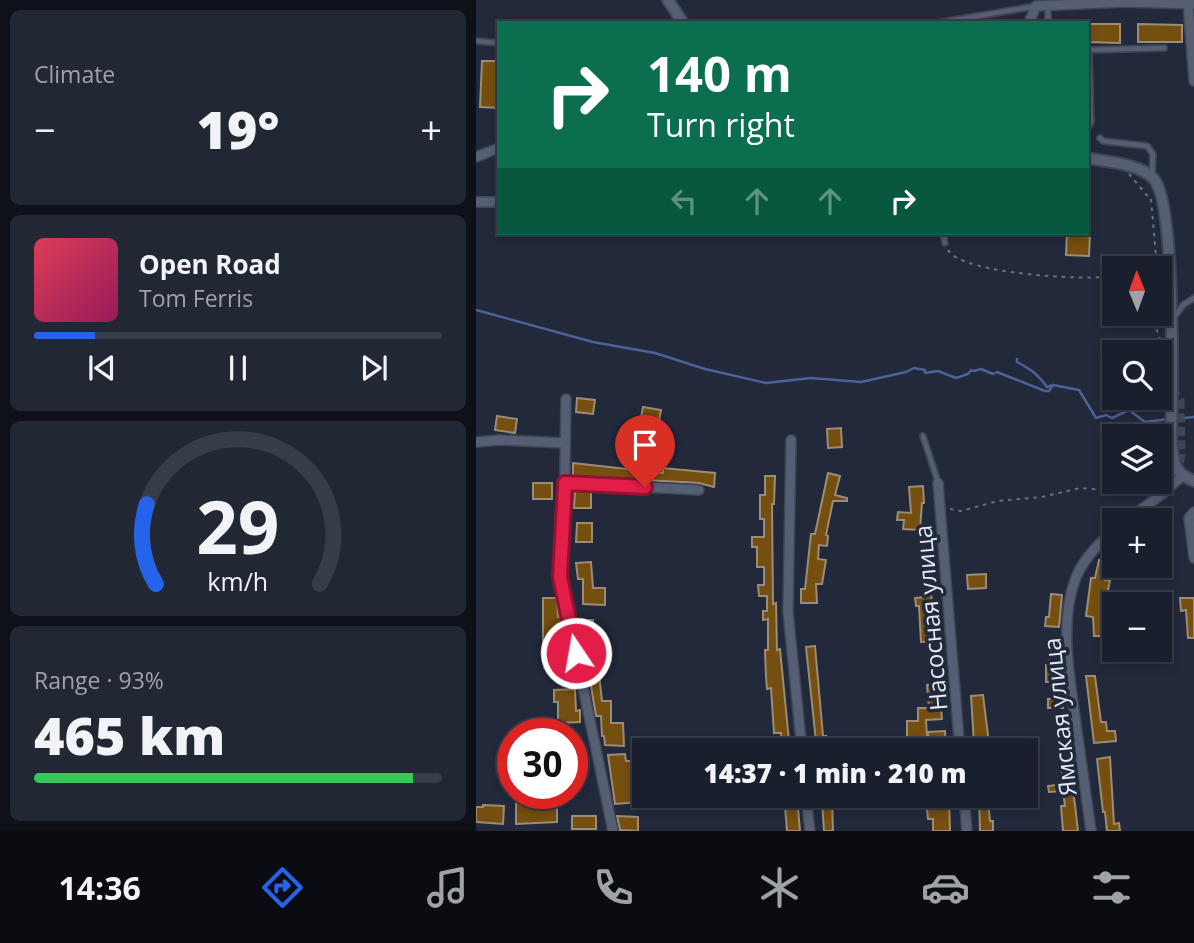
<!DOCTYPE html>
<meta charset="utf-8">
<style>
:root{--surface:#191f2c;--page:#222734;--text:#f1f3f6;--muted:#9fa2a9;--line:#373d48;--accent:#2563eb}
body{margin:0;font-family:"Open Sans",sans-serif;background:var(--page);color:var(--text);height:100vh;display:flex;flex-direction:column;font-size:26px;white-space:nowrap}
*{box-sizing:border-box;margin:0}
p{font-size:23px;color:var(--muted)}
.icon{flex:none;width:38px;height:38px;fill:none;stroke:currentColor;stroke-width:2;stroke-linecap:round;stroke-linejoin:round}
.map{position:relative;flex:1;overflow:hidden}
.side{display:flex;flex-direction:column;gap:10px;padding:10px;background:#0e1118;width:476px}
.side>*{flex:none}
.banner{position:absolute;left:21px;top:21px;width:592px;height:214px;border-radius:0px;box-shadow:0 4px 10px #0003,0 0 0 2px var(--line);background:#0b6e4f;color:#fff;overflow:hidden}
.needle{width:46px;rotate:359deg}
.fabs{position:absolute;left:626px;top:256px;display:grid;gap:14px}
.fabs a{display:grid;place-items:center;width:70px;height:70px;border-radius:0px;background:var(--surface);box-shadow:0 4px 10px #0003,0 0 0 2px var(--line);font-size:35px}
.speed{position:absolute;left:21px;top:718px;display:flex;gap:14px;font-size:35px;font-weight:700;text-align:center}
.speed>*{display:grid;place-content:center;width:91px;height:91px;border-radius:50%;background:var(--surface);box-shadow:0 4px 10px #0003,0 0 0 2px var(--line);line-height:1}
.speed .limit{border:10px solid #d22;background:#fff;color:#111}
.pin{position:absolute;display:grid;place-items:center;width:60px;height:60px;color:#fff;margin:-72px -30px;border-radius:50% 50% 50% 0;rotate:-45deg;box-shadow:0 0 7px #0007}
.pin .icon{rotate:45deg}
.me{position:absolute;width:77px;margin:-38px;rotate:348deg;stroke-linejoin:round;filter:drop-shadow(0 0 5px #0008)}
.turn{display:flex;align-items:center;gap:24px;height:147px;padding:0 35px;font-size:32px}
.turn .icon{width:91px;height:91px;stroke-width:2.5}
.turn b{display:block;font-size:49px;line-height:60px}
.lanes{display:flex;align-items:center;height:66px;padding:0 35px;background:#0003;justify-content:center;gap:35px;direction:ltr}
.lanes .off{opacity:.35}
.big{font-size:52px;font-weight:800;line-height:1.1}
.side .card{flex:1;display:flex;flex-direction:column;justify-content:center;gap:10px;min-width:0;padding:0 24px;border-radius:10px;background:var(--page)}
.side .dial{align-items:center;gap:0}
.dial svg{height:182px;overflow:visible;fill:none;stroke:var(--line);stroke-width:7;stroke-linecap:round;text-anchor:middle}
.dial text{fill:var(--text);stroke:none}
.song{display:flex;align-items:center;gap:21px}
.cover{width:84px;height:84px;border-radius:10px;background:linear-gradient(135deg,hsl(350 70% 55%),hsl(330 70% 35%))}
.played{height:7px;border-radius:4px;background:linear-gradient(90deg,var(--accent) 15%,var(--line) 15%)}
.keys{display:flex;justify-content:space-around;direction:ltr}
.heat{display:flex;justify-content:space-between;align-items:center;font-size:38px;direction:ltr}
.charge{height:10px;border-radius:5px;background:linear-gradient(90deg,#34c759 93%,var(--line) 0)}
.trip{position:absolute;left:156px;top:738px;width:406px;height:70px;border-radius:0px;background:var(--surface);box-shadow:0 4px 10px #0003,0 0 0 2px var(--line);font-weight:800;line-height:70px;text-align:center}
.dock{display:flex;height:112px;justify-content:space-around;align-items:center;background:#0a0c12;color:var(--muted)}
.dock .icon{width:49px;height:49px}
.dock .on{color:var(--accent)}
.dock b{font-size:32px;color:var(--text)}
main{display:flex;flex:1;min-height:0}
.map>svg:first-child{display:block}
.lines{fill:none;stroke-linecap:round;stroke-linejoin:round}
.stream{stroke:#4c6197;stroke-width:2.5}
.building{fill:#754f0f;stroke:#9c8c77;stroke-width:2}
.minor-tunnel{stroke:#3e4657;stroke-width:9;stroke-dasharray:9 4.5;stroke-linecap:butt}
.service-casing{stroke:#3f4554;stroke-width:8}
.minor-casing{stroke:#3f4554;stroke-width:12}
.tertiary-casing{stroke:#3f4554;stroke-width:14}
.path{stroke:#6a7181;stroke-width:2;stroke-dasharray:3.5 5;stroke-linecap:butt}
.service{stroke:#565e73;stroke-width:4.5}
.minor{stroke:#565e73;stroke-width:9}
.tertiary{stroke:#565e73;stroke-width:10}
.route-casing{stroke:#92132f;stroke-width:18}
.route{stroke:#e11d48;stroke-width:12}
.labels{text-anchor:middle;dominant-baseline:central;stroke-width:7;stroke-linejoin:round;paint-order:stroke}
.street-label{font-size:24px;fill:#e5eaf7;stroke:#21293b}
</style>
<main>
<section class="side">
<div class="card"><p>Climate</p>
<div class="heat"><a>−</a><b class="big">19°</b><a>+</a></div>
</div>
<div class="card">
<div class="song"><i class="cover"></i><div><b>Open Road</b><p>Tom Ferris</p></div></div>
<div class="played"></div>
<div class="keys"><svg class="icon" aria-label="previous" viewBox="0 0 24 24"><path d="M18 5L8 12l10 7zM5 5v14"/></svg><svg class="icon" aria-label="pause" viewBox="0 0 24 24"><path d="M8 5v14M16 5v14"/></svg><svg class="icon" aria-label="next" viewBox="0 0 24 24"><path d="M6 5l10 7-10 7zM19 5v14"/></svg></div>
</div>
<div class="card dial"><svg viewBox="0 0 100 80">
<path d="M14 69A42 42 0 1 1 86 69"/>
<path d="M14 69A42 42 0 0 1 10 34" stroke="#2563eb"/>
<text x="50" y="56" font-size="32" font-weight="700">29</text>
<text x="50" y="72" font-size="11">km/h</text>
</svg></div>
<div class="card"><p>Range · 93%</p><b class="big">465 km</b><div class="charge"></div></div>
</section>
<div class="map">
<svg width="718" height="831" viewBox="0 0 718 831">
<rect width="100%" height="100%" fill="#21293b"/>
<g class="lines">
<g class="stream">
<path d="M 0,310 L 117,342 L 179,353 L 229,369 L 290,383 L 335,378 L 385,382 L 430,372 L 438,368 L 449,370 L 449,373 L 462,371 L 480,378 L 492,374 L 495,370 L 498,371 L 505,369 L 517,374 L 521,372 L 569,391 L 573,391 L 577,385 L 603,390 L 620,418 L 630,415 L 636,418 L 653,410 L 669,422 L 692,419"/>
<path d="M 541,359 L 541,362 C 554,369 562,374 571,387 L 577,385"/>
<path d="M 699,419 L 718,417"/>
</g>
</g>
<g class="building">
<path d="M 611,24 L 644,24 L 644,43 L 611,42 Z"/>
<path d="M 662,24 L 706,25 L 706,42 L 662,42 Z"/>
<path d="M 6,61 L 23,61 L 23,108 L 4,107 Z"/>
<path d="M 591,233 L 614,234 L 613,256 L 590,255 Z"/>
<path d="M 101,398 L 119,400 L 117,414 L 100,412 Z"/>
<path d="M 167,407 L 185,410 L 182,427 L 164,424 Z"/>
<path d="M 21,416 L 41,419 L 39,433 L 19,430 Z"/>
<path d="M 365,428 L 366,447 L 352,448 L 351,429 Z"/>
<path d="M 97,463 L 187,473 L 187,468 L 239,473 L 238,487 L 223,483 L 97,476 Z"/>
<path d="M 352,473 L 364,476 L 359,495 L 371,498 L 371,501 L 357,501 L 350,535 L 352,536 L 351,546 L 343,545 L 342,559 L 350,560 L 346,584 L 340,584 L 341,603 L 325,603 L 325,589 L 329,589 L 335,534 L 339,534 Z"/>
<path d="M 289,476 L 299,476 L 298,504 L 296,504 L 297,604 L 300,603 L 301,650 L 304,649 L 314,751 L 306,751 L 305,733 L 298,733 L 295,688 L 291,689 L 290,677 L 289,650 L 292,650 L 292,619 L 287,620 L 287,611 L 291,611 L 291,596 L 283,596 L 282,585 L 288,585 L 288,567 L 281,567 L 281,547 L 276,547 L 276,537 L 288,537 L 288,519 L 284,519 L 284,495 L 289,495 Z"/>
<rect x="57" y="483" width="19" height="16"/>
<path d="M 447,486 L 448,503 L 446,503 L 444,530 L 427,529 L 428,520 L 421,520 L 422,512 L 435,513 L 433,487 Z"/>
<path d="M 99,491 L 115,491 L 115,508 L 98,508 Z"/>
<path d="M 101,523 L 116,523 L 116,542 L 100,542 Z"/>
<path d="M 623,560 L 632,561 L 629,580 L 634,581 L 625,622 L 633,622 L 634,636 L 618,636 L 617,617 L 610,616 L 615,578 L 619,578 Z"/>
<path d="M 115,562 L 117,588 L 129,588 L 129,605 L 107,604 L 107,579 L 102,579 L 100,563 Z"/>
<path d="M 510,574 L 510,588 L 492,589 L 491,575 Z"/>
<path d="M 447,591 L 455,591 L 458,641 L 445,642 L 443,606 L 440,606 L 439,598 L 447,597 Z"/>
<path d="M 575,594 L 586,595 L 583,627 L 569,626 L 570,617 L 573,617 Z"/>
<path d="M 67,598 L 81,598 L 82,617 L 85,617 L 87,628 L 88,659 L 93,658 L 93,675 L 80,675 L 79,653 L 67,654 Z"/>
<path d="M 704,598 L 718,598 L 718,638 L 712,638 L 710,610 L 705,611 Z"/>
<path d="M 103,620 L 117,620 L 118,647 L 129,647 L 129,659 L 108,659 L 108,636 L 104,636 Z"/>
<path d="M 572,640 L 584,640 L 587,708 L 572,708 L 572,699 L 576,699 L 576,682 L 570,682 L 570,665 L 573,665 Z"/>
<path d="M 339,646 L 347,736 L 350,736 L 350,750 L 341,751 L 330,647 Z"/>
<path d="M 123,673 L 126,701 L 135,701 L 135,723 L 147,723 L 148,746 L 129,745 L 128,736 L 126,736 L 125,716 L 120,716 L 113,674 Z"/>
<path d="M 610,676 L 619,676 L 625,722 L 630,722 L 631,731 L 639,731 L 640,741 L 618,743 Z"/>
<path d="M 463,684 L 466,719 L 450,720 L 451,737 L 431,738 L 431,721 L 442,721 L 442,708 L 453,708 L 451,685 Z"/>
<path d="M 99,689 L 100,711 L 104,710 L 104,722 L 82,723 L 82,702 L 78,702 L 78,690 Z"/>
<path d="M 507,695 L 513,743 L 498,744 L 495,696 Z"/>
<path d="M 469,731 L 470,751 L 453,751 L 452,732 Z"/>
<path d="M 149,754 L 150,761 L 157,761 L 162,802 L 139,804 L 132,755 Z"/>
<path d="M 634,757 L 638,824 L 643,823 L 644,831 L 631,831 L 629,812 L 627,812 L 621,759 Z"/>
<path d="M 593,763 L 599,805 L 602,831 L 587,831 L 585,806 L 589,806 L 587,791 L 573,792 L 572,786 L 587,784 L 585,764 Z"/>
<path d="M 313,796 L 319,796 L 320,808 L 322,808 L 324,831 L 311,831 L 309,806 L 301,807 L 300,797 Z"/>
<path d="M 473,799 L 474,831 L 457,831 L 457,819 L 452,819 L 451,809 L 461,809 L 461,800 Z"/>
<path d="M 503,799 L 512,799 L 514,821 L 517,821 L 517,831 L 504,831 Z"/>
<path d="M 356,800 L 357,831 L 348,831 L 346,801 Z"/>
<path d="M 40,801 L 58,801 L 58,804 L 81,805 L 81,822 L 40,824 Z"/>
<path d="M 7,805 L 28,806 L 27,824 L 0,822 L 0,807 L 7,807 Z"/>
<rect x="96" y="816" width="24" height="13"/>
<path d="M 141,816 L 162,817 L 162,831 L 144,830 Z"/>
</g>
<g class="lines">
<path class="minor-tunnel" d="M 696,389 L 704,400 L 705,454 L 702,470"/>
<g class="service-casing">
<g id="service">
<path d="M 461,23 L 560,6"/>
<path d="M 572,23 L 572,7"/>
<path d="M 0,41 L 23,43"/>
<path d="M 612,50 L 688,48"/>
<path d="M 611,130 L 615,122 L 613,50"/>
<path d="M 624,138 L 627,141 L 671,146 L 677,154 L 676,176"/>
<path d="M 467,233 L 469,243"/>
<path d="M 699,316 L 707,305 L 718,298"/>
<path d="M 447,436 L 462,482"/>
</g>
</g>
<g class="minor-casing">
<g id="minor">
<path d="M 712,3 L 718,81"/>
<path d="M 553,23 L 560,6 L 649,2 L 718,4"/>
<path d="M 0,157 L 23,148"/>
<path d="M 0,202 L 23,202"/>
<path d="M 90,399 L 88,533 L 84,577 L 137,831"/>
<path d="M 691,400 L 690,380 L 696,377"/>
<path d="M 315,440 L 312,612 L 326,751"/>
<path d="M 0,442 L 24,440 L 89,443"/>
<path d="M 89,483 L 223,490"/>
<path d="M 462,483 L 484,751"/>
<path d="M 718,512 L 713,518 L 718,558"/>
<path d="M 651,520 L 686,494 L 706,476"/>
<path d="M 330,796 L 334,831"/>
<path d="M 488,796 L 491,831"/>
<path d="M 615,831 C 610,795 605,760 600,724 C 594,679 583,624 599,580 C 606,560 623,543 639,530"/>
</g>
</g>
<g class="tertiary-casing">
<g id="tertiary">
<path d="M 192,0 L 207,23"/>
<path d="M 611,158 C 631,162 661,163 677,178 C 698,198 696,358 696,395 C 696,416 693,443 699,464 C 702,473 710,478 718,481"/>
</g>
</g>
<g class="path">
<path d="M 653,174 L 674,199"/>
<path d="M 675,199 L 681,268"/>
<path d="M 472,250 C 485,274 611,281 639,276"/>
<path d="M 675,313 L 685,342 L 686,370"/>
<path d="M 680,324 L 681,313"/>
<path d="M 689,478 L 690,466"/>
<path d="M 474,509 L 485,511 L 522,501 L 566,497 L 604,488 L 640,491 L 668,487 L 678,489"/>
</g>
<use href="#service" class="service"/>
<use href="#minor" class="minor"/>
<use href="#tertiary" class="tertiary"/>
</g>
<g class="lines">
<g class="route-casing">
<path id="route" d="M 100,653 L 84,577 L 89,483 L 169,487"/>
</g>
<use href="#route" class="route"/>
</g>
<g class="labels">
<g class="street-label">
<text transform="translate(454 618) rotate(-95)">Насосная улица</text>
<text transform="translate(583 717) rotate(-96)">Ямская улица</text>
</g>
</g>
</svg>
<div class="fabs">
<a><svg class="needle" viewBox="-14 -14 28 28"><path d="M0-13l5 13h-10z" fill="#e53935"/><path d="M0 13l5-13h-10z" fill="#9fa2a9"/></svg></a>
<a><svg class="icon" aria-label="search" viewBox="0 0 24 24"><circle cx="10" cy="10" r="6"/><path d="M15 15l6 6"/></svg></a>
<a><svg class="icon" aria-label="layers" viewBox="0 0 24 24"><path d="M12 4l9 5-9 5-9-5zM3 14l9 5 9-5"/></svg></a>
<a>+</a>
<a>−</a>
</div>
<div class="speed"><div class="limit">30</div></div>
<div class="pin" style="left:169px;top:487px;background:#d93025"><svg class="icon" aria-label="arrive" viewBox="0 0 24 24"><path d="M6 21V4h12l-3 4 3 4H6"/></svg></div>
<svg class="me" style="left:100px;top:653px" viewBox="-20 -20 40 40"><circle r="17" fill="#e11d48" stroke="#fff" stroke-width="3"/><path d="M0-11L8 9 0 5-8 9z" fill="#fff"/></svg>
<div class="trip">14:37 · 1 min · 210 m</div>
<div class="banner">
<div class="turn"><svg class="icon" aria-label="right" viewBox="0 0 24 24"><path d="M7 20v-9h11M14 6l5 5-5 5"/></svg><div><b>140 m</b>Turn right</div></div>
<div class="lanes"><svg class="icon off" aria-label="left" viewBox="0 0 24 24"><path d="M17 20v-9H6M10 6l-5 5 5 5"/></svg><svg class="icon off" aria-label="ahead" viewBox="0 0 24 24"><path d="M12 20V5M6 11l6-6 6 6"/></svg><svg class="icon off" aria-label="ahead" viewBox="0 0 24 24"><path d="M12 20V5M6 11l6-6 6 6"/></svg><svg class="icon" aria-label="right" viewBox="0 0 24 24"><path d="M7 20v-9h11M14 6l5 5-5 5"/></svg></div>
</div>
</div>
</main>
<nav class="dock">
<b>14:36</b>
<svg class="icon on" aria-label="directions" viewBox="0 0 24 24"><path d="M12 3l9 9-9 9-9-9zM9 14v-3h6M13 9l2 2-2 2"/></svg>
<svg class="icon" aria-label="music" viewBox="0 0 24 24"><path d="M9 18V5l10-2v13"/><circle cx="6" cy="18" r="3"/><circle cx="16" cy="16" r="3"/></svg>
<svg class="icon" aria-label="phone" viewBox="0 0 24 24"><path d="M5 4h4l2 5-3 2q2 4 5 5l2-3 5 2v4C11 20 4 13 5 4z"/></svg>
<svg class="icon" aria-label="climate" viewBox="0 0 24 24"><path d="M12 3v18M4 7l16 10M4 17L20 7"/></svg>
<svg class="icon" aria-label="car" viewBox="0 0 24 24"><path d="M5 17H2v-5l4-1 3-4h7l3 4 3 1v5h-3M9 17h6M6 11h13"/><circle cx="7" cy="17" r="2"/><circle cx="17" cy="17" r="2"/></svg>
<svg class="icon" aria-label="filters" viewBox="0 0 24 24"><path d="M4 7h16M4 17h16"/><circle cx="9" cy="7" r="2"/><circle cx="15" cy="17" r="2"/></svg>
</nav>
